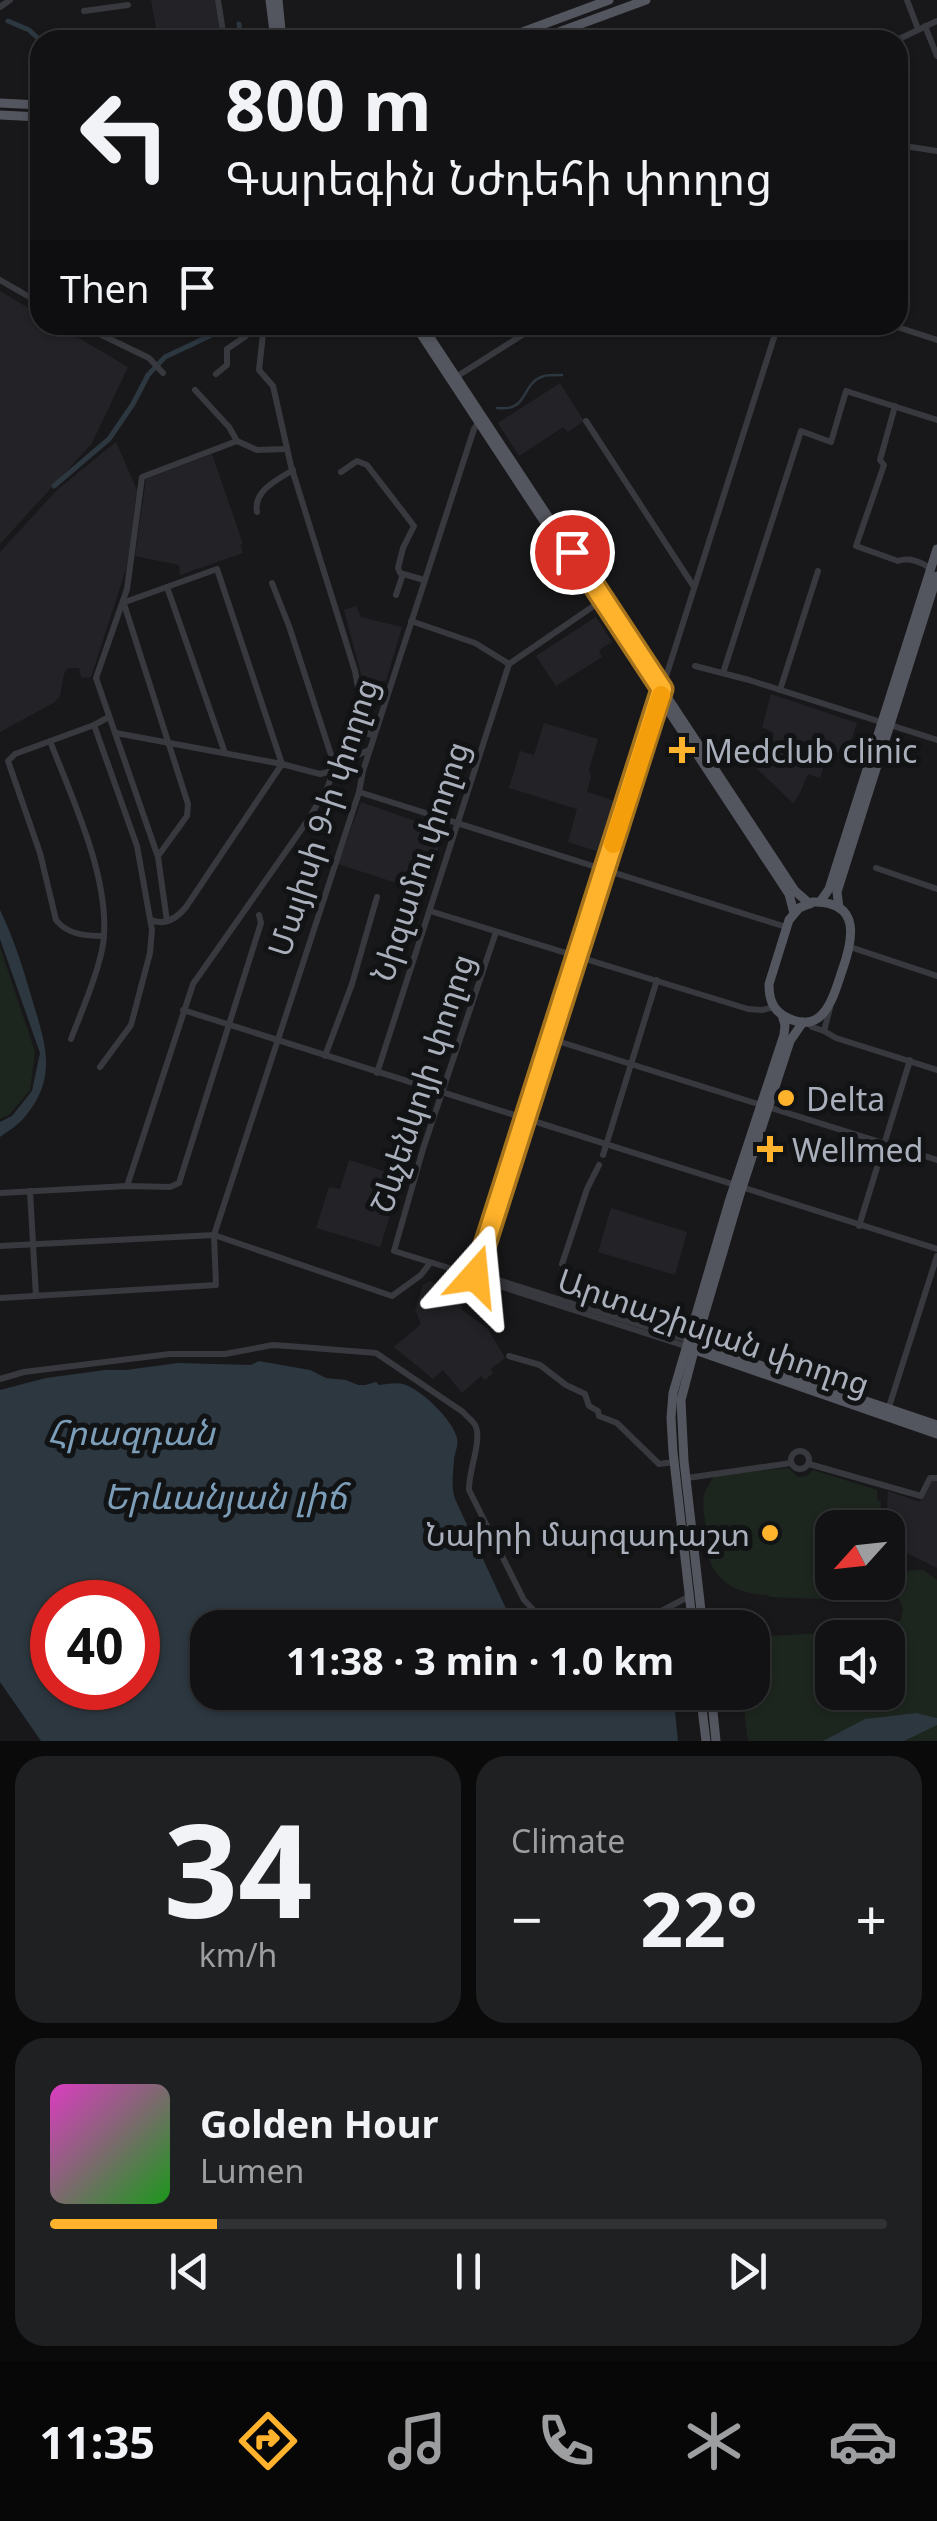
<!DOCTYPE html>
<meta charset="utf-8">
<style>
:root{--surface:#121214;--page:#1f2022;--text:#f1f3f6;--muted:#9c9ea0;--line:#313234;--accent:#ffb22b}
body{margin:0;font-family:"Noto Sans","Noto Sans Armenian",sans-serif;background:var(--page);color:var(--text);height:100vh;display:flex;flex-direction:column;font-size:38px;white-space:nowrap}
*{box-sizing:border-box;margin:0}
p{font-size:32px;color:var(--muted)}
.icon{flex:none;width:55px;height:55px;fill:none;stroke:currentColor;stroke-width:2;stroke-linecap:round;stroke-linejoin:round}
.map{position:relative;height:1741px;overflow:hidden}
.sheet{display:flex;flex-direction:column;gap:15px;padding:15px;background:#0a0a0b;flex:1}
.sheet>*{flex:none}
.top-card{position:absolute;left:30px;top:30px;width:878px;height:305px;border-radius:30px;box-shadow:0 2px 8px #0004,0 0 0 2px var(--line);background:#121214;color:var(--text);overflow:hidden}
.needle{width:65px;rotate:243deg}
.buttons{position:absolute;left:815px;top:1510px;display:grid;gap:20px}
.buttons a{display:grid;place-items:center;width:90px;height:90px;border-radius:20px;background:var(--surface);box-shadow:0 2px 8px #0004,0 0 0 2px var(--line);font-size:50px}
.speed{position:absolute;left:30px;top:1580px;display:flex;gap:20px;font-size:50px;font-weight:700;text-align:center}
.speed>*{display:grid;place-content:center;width:130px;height:130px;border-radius:50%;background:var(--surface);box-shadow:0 2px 8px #0004,0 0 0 2px var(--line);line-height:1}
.speed .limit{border:15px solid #d22;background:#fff;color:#111}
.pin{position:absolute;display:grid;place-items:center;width:85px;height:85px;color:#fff;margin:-42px;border:5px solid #fff;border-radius:50%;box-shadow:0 2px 10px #0007}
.me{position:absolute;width:110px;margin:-55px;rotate:18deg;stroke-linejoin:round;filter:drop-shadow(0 0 8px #0008)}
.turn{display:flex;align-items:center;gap:35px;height:210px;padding:0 30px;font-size:45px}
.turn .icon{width:130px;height:130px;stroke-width:2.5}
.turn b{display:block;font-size:70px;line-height:85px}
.then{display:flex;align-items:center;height:95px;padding:0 30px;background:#0003;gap:20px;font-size:38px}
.big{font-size:75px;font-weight:700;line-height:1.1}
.sheet .card{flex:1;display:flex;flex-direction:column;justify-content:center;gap:15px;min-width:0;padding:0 35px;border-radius:30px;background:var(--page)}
.sheet .dial{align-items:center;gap:0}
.dial b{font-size:130px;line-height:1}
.song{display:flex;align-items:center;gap:30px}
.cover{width:120px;height:120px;border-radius:15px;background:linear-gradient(135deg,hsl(310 70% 55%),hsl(120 70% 35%))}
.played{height:10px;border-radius:5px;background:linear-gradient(90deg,var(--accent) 20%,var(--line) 20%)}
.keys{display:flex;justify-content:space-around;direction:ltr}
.heat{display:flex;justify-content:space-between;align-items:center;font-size:55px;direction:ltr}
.sheet .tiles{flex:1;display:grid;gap:15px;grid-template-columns:1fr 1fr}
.card:last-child{grid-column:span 2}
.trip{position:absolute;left:190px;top:1610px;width:580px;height:100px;border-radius:30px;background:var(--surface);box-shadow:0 2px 8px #0004,0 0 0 2px var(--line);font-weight:700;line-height:100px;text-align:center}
.menu{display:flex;height:160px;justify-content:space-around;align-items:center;background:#070708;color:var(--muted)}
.menu .icon{width:70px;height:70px}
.menu .active{color:var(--accent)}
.menu b{font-size:45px;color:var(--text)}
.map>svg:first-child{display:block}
.built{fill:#232327}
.green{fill:#1d261e;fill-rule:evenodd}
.water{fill:#2c3740;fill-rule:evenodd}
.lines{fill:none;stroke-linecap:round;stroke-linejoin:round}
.stream{stroke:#2c3740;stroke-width:2.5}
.canal{stroke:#2c3740;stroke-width:5}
.minor{stroke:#38393f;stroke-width:6}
.major{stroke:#54565f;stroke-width:9}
.route-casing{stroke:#a6741c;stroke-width:25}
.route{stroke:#ffb22b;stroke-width:18}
.slow{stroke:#f59e0b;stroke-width:18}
.poi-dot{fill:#ffb22b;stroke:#121315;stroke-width:4}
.labels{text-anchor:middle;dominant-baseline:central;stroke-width:10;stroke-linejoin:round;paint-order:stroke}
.poi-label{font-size:32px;fill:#a9afbb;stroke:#121315;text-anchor:start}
.street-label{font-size:32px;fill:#a9afbb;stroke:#121315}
.water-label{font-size:35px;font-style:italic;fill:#7c9eb9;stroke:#121315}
</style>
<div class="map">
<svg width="937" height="1741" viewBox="0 0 937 1741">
<rect width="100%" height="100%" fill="#18181a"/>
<g class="built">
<path d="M 151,0 L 215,0 L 221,40 L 158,40 Z"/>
<path d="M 0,291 L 40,315 L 40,325 L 57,325 L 128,367 L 92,443 L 0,544 Z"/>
<path d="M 560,383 L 584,421 L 568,432 L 563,427 L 519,456 L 498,423 Z"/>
<path d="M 116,442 L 137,490 L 127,566 L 91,677 L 81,678 L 79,668 L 68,668 L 64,674 L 60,696 L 55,702 L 0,732 L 0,552 L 57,490 Z"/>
<path d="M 212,454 L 243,544 L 240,545 L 243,553 L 180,575 L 179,565 L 135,556 L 146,479 Z"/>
<path d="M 356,606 L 361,617 L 402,627 L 386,681 L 363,682 L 344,610 Z"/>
<path d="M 596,617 L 612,642 L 599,650 L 602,657 L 556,686 L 536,656 Z"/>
<path d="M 771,694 L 857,723 L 846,755 L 829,749 L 820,778 L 808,774 L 799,795 L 793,803 L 753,765 L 755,760 L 758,760 L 765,737 L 772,738 L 774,733 L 762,727 Z"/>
<path d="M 544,723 L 598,739 L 589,770 L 591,777 L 587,792 L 618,802 L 602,853 L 568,842 L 577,809 L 509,788 L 520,751 L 534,755 Z"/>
<path d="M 361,802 L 444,831 L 424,892 L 338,864 Z"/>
<path d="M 349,1160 L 406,1178 L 397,1207 L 393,1206 L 380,1247 L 316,1228 L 329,1187 L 340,1189 Z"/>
<path d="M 611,1208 L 687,1232 L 675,1275 L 598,1252 Z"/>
<path d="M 429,1281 L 448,1287 L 448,1295 L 453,1296 L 452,1301 L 463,1306 L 461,1309 L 488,1329 L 505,1358 L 491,1369 L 493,1373 L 485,1380 L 481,1376 L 462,1393 L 443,1370 L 433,1379 L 394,1347 L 421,1324 L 415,1310 L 423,1285 Z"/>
<path d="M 930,1475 L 937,1478 L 937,1568 L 888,1544 L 886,1528 L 888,1491 L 920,1502 Z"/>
</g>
<g class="green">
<path d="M 0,947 L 35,1052 L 30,1090 L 10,1114 L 0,1119 Z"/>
<path d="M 788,1468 L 798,1477 L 807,1476 L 813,1470 L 877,1490 L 877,1500 L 881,1502 L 880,1511 L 884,1512 L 884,1527 L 832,1528 L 832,1582 L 872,1583 C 858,1595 842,1597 824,1596 L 823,1599 L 769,1597 L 768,1595 C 741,1595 712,1583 708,1552 C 707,1544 707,1536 706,1528 C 703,1501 699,1498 715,1475 Z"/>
<path d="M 923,1570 L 937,1580 L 937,1741 L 748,1741 L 742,1693 L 752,1692 L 753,1631 L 768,1636 L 879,1630 L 901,1620 L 903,1608 L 891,1584 L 896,1571 ZM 832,1638 L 888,1638 L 888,1692 L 832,1692 Z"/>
</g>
<g class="water">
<path d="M 0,910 C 14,939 23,968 32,999 C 45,1043 59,1077 24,1118 C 18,1125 8,1131 0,1137 L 0,1122 L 12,1116 L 32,1091 L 40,1053 L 0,939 Z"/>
<path d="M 259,1361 L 310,1370 L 326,1378 L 346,1380 L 358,1385 L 365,1385 L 376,1382 L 379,1385 C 386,1384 396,1382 403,1384 C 421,1389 453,1420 457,1438 C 459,1446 454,1453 454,1461 C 453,1473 451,1487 455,1499 L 509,1615 L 523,1627 L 208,1628 L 208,1692 L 673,1693 L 678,1741 L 41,1741 L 0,1682 L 0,1390 L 46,1378 L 105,1370 L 126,1370 L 178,1363 L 251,1365 ZM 52,1602 L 138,1602 L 138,1688 L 52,1688 Z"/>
<path d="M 916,1713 L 937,1718 L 937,1725 L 904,1741 L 823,1741 L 865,1719 Z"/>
</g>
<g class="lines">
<path class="stream" d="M 497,408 C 530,412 520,383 544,376 C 546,375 560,375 562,375"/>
<g class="canal">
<path d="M 8,21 L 29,30 L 40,40"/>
<path d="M 239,24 L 241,40"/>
<path d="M 54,486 L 109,439 L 133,404 L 148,375 L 165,357 L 218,332 L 225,325"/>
</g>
<g class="minor">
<path d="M 218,0 L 223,32"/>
<path d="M 907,0 L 918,29"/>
<path d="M 0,7 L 10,0"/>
<path d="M 84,11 L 128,5"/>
<path d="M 925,26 L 937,56"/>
<path d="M 897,40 L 937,21"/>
<path d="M 911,147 L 937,151"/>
<path d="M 0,280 L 40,303"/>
<path d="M 81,325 L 149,358 L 163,373"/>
<path d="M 264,325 L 259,370 L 273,386 L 291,466 L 355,671 L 365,727 L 368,734 L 374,735"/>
<path d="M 891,325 L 937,340"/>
<path d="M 216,374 L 227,365 L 227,349 L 246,336 L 250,325"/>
<path d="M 456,377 L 538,325"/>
<path d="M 195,390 L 229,427 L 237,441 L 257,450 L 287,449"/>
<path d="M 895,406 L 880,460 L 884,465 L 856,546 L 898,561 C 909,557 922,562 931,569"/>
<path d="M 586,421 L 694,587"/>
<path d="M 341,472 L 357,461 L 367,465 L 414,526 L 403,548 L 398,568 L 400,573 L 424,580"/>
<path d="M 257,512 C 253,491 277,480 293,470"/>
<path d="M 167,587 L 225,753"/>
<path d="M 396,595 L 403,574"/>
<path d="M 125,602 L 217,569 L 282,764 L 186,907 C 177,918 165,926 151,920"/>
<path d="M 124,604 L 188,804 L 187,816 L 158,856"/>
<path d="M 411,621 L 475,643 L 509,664"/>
<path d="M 509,664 L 598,603"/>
<path d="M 695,666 L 749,680 L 937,740"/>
<path d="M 723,673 L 801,431 L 831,442 L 846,391 L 937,420"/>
<path d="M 780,690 L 818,571"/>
<path d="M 94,725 L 137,846 L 152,930 L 150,953 L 131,1025 L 100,1067"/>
<path d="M 116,733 L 282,764 L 320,774 L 328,772 L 342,762 L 369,750"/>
<path d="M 50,741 C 72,798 108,874 104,935 C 103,962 81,1013 71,1039"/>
<path d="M 359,792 L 786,927"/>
<path d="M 876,868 L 937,889"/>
<path d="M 430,911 L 748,1009 L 762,1010 L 774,1007"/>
<path d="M 167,921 L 158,857 L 96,678 L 127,589 L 142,477 L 237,441"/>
<path d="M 496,932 L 423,1149 L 394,1251 L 475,1276 L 482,1275 L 495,1279 L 687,1340"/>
<path d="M 104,936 C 86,936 68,935 56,920 L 40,853 L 8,761 L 15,754 L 94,725 L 109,717"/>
<path d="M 850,947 L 937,976"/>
<path d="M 183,1010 L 937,1249"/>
<path d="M 808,1022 L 812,1027 L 824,1031 L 836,1038 L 937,1070"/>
<path d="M 824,1031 L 830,1008"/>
<path d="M 551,1039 L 937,1160"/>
<path d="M 325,1056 L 352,984 L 377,897"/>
<path d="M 377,1073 L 509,664"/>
<path d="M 603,1155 L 657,980"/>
<path d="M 127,1186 L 193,984 L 308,820 L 328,786 L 335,767 L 289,626 L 272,583"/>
<path d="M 30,1191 L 36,1296"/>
<path d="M 0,1193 L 127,1186 L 170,1187 L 179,1183 L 261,923 L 259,915"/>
<path d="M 859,1226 L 910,1060"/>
<path d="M 0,1246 L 214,1235 L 392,1296 L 421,1275 L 430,1263"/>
<path d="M 562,1264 L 587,1189 L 599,1165"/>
<path d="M 475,1276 L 778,325"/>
<path d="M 476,1277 L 481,1280 L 685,1346"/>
<path d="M 0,1298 L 216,1285 L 214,1235 L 359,792 L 363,771 L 474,429 L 479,421"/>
<path d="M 509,1356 L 540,1365 L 566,1385 L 585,1394 L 589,1406 L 598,1411 L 599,1416 L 617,1423 L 659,1464 L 675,1462"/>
<path d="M 0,1379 L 24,1372 L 170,1354 L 225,1354 L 273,1345 L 288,1346 L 376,1353 L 463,1412 C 467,1417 472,1420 475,1425 C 483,1439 468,1472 469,1490 L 524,1600 L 541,1618 L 551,1622 L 591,1628"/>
<path d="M 888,1410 L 937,1256"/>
<circle cx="800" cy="1460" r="9"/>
<path d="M 809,1464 L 921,1496 L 930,1478 L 937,1478"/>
<path d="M 687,1478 L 791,1463"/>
<path d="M 620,1628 L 644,1620 L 690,1596"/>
</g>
<g class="major">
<path d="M 270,0 L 275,40"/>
<path d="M 278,0 L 282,40"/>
<path d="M 501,40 L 609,0"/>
<path d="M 537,40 L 646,0"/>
<path d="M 0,103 L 40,105"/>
<path d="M 0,115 L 40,117"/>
<path d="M 415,325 L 789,894 L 794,913"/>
<path d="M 429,336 L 795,891 L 810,904"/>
<path d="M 813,902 C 862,901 853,940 842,971 C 833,998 823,1037 786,1017 C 772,1010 769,998 769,984 L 789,920 L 799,908 Z"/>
<path d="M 820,902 L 829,889 L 937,549"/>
<path d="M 839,908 L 837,892 L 937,576"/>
<path d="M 703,1346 L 937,1425"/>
<path d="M 692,1349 L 937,1434"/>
<path d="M 693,1628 L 673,1452 L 671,1418 L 673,1393 L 729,1202 L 784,1035 L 785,1025 L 782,1015"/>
<path d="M 703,1628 L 684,1461 L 681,1400 L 696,1343 L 740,1194 L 790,1041 L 803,1022"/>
<path d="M 700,1692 L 706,1741"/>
<path d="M 711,1692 L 716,1741"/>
</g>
</g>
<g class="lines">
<g class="route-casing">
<path id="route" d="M 475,1276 L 662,689 L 572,552"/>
</g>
<use href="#route" class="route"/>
<path class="slow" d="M 613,844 L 661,695"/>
</g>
<g class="poi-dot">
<path d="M677 735h10v10h10v10h-10v10h-10v-10h-10v-10h10z"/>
<circle cx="786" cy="1098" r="10"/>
<path d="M765 1134h10v10h10v10h-10v10h-10v-10h-10v-10h10z"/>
<circle cx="770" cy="1533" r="10"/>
</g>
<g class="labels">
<g class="poi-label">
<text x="704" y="750">Medclub clinic</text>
<text x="806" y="1098">Delta</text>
<text x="792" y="1149">Wellmed</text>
<text x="750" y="1533" text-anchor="end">Նաիրի մարզադաշտ</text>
</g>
<g class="street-label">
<text transform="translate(322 817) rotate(-72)">Մայիսի 9-ի փողոց</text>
<text transform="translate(419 861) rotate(-72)">Նիզամու փողոց</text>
<text transform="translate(421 1083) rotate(-72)">Շևչենկոյի փողոց</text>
<text transform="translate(714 1331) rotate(19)">Արտաշիսյան փողոց</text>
</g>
<g class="water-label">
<text x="131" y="1431">Հրազդան</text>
<text x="225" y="1495">Երևանյան լիճ</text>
</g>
</g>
</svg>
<div class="buttons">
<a><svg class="needle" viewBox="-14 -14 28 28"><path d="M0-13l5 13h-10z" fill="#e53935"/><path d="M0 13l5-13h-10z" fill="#9c9ea0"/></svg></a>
<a><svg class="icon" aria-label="sound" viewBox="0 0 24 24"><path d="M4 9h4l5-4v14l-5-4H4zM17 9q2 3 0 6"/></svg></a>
</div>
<div class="speed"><div class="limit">40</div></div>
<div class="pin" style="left:572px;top:552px;background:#d93025"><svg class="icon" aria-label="arrive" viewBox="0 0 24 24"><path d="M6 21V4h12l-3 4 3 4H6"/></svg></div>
<svg class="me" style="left:475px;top:1276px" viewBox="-20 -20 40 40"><path d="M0-17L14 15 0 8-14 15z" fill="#ffb22b" stroke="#fff" stroke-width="4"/></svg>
<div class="trip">11:38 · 3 min · 1.0 km</div>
<div class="top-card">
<div class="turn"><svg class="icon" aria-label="left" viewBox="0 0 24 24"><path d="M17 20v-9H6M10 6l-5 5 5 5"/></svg><div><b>800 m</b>Գարեգին Նժդեհի փողոց</div></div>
<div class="then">Then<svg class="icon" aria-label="arrive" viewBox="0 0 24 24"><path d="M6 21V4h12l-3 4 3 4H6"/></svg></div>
</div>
</div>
<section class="sheet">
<div class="tiles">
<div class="card dial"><b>34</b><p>km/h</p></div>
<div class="card"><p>Climate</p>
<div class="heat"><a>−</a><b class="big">22°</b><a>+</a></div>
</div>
<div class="card">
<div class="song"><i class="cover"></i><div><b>Golden Hour</b><p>Lumen</p></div></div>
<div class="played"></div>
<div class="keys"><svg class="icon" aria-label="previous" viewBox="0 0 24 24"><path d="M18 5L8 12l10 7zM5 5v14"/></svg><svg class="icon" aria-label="pause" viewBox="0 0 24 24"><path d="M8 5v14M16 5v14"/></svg><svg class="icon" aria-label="next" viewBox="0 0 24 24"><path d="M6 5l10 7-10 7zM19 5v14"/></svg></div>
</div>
</div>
</section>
<nav class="menu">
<b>11:35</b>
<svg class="icon active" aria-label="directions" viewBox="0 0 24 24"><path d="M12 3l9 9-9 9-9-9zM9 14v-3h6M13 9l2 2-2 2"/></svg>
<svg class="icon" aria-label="music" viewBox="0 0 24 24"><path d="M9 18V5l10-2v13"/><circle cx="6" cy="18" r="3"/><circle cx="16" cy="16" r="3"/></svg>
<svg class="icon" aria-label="phone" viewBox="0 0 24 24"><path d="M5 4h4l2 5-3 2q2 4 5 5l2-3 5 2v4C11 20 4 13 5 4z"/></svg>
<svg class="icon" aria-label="climate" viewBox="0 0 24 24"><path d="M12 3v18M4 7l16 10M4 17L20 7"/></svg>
<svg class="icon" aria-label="car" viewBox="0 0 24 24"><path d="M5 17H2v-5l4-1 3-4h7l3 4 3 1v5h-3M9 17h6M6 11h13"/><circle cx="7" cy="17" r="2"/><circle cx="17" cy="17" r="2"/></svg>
</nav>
